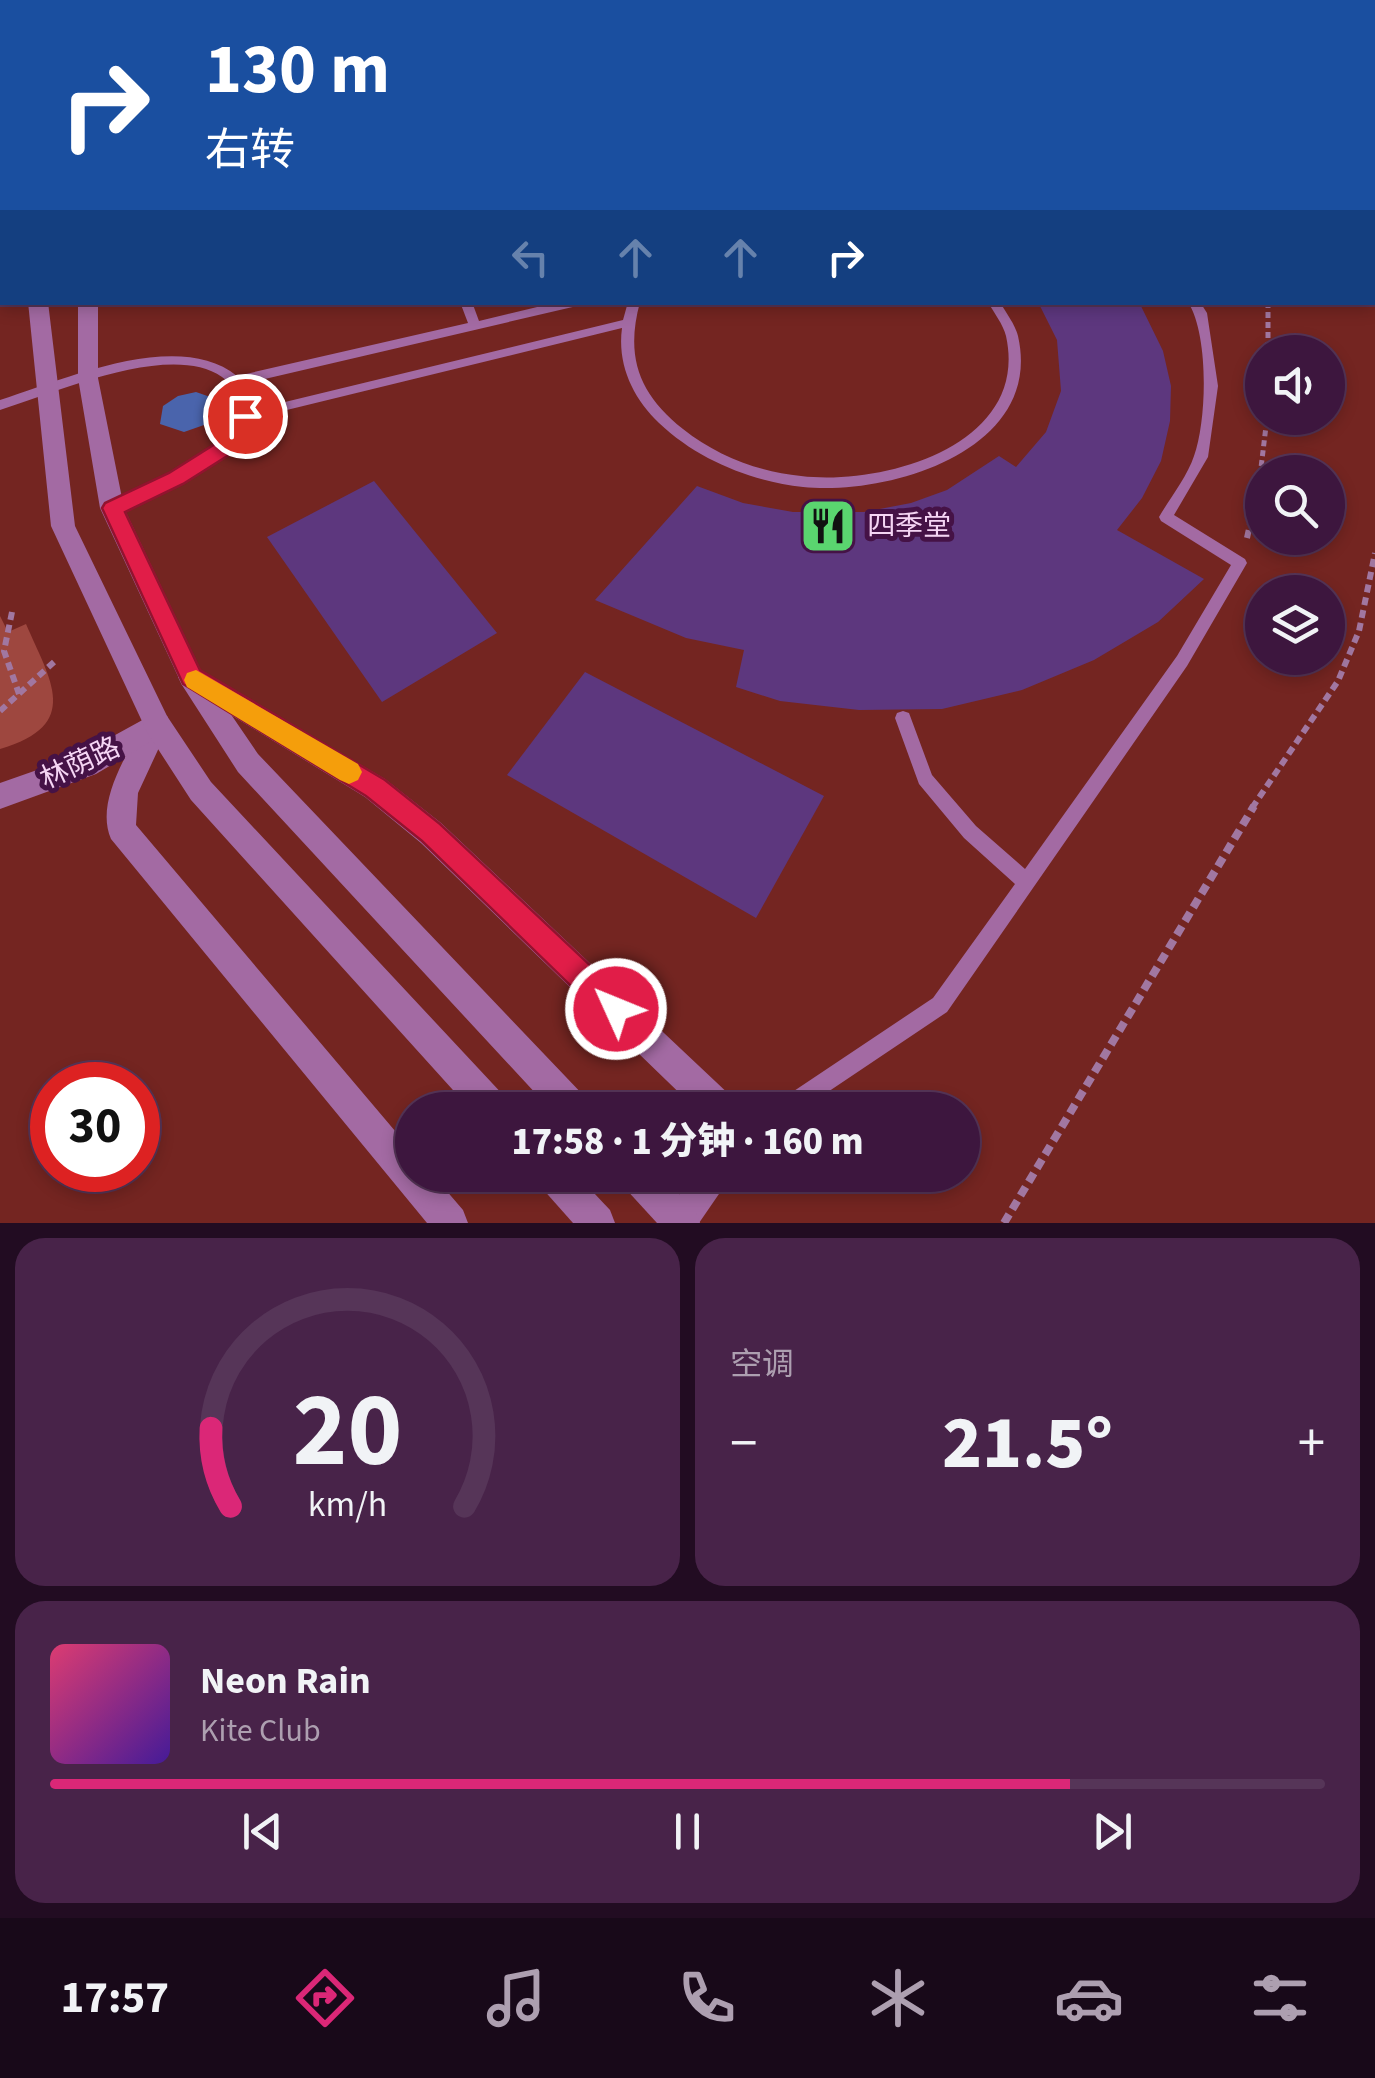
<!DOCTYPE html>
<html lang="zh">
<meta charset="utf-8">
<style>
:root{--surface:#3d163e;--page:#482349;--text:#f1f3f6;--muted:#ad9fb0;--line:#563558;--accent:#db2777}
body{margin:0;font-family:"Source Sans 3","Noto Sans SC",sans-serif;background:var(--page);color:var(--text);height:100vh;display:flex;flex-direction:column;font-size:38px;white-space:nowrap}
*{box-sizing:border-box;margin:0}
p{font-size:32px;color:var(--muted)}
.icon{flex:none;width:55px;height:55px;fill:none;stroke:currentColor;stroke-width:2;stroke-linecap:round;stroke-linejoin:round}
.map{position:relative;height:1223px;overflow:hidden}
.sheet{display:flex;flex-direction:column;gap:15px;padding:15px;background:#220c22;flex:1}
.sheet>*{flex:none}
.guide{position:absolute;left:0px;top:0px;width:1375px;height:305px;box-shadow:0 5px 15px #0003,0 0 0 2px var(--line);background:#1a4fa0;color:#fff;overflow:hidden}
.controls{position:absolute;left:1245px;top:335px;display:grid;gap:20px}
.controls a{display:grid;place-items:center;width:100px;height:100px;border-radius:50%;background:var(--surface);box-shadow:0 5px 15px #0003,0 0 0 2px var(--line);font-size:50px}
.speed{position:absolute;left:30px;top:1062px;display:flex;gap:20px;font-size:50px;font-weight:700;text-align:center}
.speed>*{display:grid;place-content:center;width:130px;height:130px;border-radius:50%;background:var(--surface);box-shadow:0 5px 15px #0003,0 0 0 2px var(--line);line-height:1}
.speed .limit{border:15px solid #d22;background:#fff;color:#111}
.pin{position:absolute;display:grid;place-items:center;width:85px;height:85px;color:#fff;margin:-42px;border:5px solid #fff;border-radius:50%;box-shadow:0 2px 10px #0007}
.me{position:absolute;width:110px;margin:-55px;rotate:314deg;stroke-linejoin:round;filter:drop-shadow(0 0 8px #0008)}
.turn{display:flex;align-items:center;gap:35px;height:210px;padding:0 40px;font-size:45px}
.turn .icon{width:130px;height:130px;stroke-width:2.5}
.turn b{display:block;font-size:70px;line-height:85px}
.lanes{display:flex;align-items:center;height:95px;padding:0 40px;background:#0003;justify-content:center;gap:50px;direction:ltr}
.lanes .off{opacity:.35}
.big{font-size:75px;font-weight:800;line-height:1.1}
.sheet .card{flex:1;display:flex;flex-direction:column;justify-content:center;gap:15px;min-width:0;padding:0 35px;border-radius:30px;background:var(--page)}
.sheet .dial{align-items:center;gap:0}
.dial svg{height:260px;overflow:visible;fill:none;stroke:var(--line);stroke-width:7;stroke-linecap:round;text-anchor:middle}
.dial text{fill:var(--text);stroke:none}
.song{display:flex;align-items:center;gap:30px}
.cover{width:120px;height:120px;border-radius:15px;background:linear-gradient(135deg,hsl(340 70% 55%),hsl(260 70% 35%))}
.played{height:10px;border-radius:5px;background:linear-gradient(90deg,var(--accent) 80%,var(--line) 80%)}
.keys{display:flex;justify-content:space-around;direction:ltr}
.heat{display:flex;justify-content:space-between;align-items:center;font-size:55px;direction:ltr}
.sheet .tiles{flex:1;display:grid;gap:15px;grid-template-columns:1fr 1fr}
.card:last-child{grid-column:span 2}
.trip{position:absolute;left:395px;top:1092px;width:585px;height:100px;border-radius:50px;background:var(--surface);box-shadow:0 5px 15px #0003,0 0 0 2px var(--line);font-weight:800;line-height:100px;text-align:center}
.tab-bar{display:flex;height:160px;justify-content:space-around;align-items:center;background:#180919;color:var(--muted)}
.tab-bar .icon{width:70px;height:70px}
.tab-bar .active{color:var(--accent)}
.tab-bar b{font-size:45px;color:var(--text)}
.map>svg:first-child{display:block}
.green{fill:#742521;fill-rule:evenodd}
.forest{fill:#9e473f}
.water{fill:#4a64ac}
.building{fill:#5d377e}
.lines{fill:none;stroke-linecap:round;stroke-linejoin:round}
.path-far3{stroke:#a177a1;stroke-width:4;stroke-dasharray:5 4;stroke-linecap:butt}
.path-far2{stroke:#a177a1;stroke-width:5;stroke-dasharray:6 4;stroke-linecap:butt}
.path-far1{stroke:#a177a1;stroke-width:6;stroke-dasharray:8 5;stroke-linecap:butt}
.path{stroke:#a177a1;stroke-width:8;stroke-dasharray:10 6;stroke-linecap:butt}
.service{fill:#a36aa3;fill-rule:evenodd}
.minor{fill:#a36aa3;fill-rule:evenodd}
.tertiary{fill:#a36aa3;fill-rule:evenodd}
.secondary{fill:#a36aa3;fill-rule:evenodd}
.route{fill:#e11d48;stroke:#92132f;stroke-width:2.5}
.slow{fill:#f59e0b}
.labels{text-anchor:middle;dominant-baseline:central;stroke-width:10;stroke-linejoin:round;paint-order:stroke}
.poi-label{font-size:28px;fill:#f5d5f4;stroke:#451246;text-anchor:start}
.street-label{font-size:28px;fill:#f5d5f4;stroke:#451246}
</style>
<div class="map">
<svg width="1375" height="1223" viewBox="0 0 1375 1223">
<rect width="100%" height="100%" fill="#511d52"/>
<path class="green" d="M 0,0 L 1375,0 L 1375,1223 L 0,1223 ZM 2,2 L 1372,2 L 1372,302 L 2,302 ZM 1262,352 L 1328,352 L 1328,418 L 1262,418 ZM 1262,472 L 1328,472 L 1328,538 L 1262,538 ZM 1262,592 L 1328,592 L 1328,658 L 1262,658 ZM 52,1085 L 138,1085 L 138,1170 L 52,1170 ZM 412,1110 L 962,1110 L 962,1175 L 412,1175 Z"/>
<path class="forest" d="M 0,616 L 8,632 L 26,624 C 50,680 83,725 0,749 Z"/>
<g class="water">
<path d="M 0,0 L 1375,0 L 1375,110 L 1372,2 L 2,2 L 0,207 Z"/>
<path d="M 196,392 L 216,399 L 217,413 L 204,425 L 184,432 L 160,424 L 163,406 L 178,396 Z"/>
</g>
<g class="building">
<path d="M 1038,302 L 1139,302 L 1163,351 L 1171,386 L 1170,421 L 1161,461 L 1142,498 L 1117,530 L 1204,579 L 1158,622 L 1094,660 L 1022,690 L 942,709 L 859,710 L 780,701 L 736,687 L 744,650 L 686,638 L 595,600 L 697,486 L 743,503 L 793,512 L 864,512 L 911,503 L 947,490 L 999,456 L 1016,467 L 1046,432 L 1061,391 L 1057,340 Z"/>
<path d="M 374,481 L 497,633 L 382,702 L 267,537 Z"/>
<path d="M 585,672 L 824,796 L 756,918 L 507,775 Z"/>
</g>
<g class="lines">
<path class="path-far3" d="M 1372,192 L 1375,196"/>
<g class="path-far2">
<path d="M 1268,302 L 1268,352"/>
<path d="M 1260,476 L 1267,418"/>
</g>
<g class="path-far1">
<path d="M 1247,538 L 1261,474"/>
<path d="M 12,612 L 4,651 L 19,694"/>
<path d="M 0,711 L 54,662"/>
<path d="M 1252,808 L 1338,681 L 1359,631 L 1375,553"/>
</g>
<path class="path" d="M 1004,1223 L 1254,806"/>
<g class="service">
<path d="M 460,302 L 472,302 L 479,321 L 558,302 L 583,302 L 577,306 L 243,384 L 254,402 L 252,410 L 623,320 L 628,302 L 640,302 C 625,357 639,394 683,429 C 717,456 759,472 801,476 C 884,486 1030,445 1006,336 C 1003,324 994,313 988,302 L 1000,302 C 1006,313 1015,324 1018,336 C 1044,450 890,496 803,487 C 751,481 698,460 659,423 C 633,398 617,365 622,328 L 250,419 C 228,464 157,497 112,513 L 107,512 L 105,508 L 107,504 C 147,487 209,462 234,424 C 238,418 239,410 241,402 C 235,392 231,383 222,377 C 170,341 55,393 0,410 L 0,400 C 63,380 178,328 237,376 L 468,323 Z"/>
<path d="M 1188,302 L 1200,302 L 1207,313 L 1218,386 L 1208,457 L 1174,515 L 1245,559 L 1247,563 L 1187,666 L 947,1012 L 801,1110 L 773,1110 L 776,1103 L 933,998 L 1015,884 L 964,838 L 919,784 L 895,718 L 897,713 L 903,711 L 909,713 L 932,775 L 976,826 L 1025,869 L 1177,656 L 1231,565 L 1161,521 L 1159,517 C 1170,498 1187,477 1194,456 C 1207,420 1209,335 1188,302 Z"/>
</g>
<g class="minor">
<path d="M 191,666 L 385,779 L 441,823 L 733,1098 L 738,1110 L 697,1110 L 421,843 L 365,797 L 182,685 L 178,677 L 182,669 Z"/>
<path d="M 157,712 L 167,716 L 170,724 L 138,793 L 136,825 L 412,1151 L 412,1175 L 433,1175 L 463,1210 L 468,1223 L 427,1223 L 111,839 C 94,800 131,749 147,716 Z"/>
<path d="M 693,1175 L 732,1175 L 699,1223 L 659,1223 Z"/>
</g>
<path class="tertiary" d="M 157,712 L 167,716 L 170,724 L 167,732 L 96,774 L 0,809 L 0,783 L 77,756 Z"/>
<g class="secondary">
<rect x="46" y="0" width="14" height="2"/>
<rect x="83" y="0" width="14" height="2"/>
<path d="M 28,302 L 48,302 L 75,526 L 167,716 L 211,782 L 506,1098 L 511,1110 L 471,1110 L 191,800 L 147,732 L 51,526 Z"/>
<path d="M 78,302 L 98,302 L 98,378 L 124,508 L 200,669 L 258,754 L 586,1098 L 591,1110 L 551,1110 L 238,772 L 182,685 L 100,508 L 78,378 Z"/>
<path d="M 536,1175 L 577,1175 L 610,1210 L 615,1223 L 573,1223 L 541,1187 Z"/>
<path d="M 619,1175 L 660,1175 L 695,1210 L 700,1223 L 657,1223 L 624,1187 Z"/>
</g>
</g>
<path class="route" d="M 245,409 L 255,416 L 232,453 L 183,484 L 125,512 L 200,670 L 385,780 L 440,824 L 626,999 L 630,1009 L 626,1019 L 616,1024 L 605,1019 L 422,841 L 366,796 L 183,684 L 102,508 L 105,503 L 169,473 L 218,442 L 238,411 Z"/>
<path class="slow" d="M 196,670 L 358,764 L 362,772 L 358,780 L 349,784 L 340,780 L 187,687 L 184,680 L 187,673 Z"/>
<defs>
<g id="restaurant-square" transform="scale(2.875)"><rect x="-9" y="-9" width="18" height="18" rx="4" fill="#5ad56f" stroke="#451246"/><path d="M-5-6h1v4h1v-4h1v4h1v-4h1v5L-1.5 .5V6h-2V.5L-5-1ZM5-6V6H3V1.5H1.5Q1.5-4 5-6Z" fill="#111"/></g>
</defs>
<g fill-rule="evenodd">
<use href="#restaurant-square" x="828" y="526"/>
</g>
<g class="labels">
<g class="poi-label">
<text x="867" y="526">四季堂</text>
</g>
<g class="street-label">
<text transform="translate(80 763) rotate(-25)">林荫路</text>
</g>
</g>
</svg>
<div class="controls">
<a><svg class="icon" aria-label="sound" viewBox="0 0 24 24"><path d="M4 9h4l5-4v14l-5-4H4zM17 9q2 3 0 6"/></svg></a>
<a><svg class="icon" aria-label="search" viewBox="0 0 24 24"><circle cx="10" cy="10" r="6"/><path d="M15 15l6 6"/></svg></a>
<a><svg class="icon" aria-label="layers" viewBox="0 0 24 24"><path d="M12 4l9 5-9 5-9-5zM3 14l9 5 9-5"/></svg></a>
</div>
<div class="speed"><div class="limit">30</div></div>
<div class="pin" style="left:245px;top:416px;background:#d93025"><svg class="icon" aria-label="arrive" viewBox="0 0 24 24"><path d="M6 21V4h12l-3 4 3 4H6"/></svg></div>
<svg class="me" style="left:616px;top:1009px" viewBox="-20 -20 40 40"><circle r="17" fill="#e11d48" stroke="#fff" stroke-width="3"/><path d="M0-11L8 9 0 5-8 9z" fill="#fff"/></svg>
<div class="trip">17:58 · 1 分钟 · 160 m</div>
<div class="guide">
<div class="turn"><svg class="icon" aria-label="right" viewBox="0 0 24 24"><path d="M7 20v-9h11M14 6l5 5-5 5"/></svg><div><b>130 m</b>右转</div></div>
<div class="lanes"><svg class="icon off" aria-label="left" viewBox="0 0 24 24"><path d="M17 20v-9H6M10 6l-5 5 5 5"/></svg><svg class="icon off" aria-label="ahead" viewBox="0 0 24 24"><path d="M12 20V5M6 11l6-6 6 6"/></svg><svg class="icon off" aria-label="ahead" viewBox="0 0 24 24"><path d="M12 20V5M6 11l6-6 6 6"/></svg><svg class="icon" aria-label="right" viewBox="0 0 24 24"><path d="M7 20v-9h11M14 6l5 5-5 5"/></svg></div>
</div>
</div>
<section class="sheet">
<div class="tiles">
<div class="card dial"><svg viewBox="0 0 100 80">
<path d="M14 69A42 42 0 1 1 86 69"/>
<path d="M14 69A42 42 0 0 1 8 45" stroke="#db2777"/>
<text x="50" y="56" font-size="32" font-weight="700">20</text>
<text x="50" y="72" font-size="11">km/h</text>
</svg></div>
<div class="card"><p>空调</p>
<div class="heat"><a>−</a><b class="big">21.5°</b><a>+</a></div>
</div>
<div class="card">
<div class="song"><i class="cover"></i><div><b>Neon Rain</b><p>Kite Club</p></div></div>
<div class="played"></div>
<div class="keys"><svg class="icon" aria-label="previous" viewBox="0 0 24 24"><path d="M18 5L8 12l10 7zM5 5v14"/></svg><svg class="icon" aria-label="pause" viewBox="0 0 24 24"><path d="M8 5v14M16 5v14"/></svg><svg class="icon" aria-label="next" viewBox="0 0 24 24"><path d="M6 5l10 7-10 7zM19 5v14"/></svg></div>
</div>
</div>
</section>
<nav class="tab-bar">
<b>17:57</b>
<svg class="icon active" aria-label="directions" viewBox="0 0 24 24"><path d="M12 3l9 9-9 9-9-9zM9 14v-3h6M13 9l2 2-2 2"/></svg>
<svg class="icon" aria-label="music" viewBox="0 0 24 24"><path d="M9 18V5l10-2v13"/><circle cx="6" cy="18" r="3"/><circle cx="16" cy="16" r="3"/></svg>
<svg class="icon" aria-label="phone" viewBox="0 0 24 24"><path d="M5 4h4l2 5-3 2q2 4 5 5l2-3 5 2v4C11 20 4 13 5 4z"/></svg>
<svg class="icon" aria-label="climate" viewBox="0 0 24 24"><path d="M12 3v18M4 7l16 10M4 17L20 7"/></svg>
<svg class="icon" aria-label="car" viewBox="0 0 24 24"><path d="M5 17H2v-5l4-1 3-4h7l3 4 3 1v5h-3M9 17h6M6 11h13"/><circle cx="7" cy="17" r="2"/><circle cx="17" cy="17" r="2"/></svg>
<svg class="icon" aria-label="filters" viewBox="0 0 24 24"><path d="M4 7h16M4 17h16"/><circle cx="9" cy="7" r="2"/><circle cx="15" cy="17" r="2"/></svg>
</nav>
